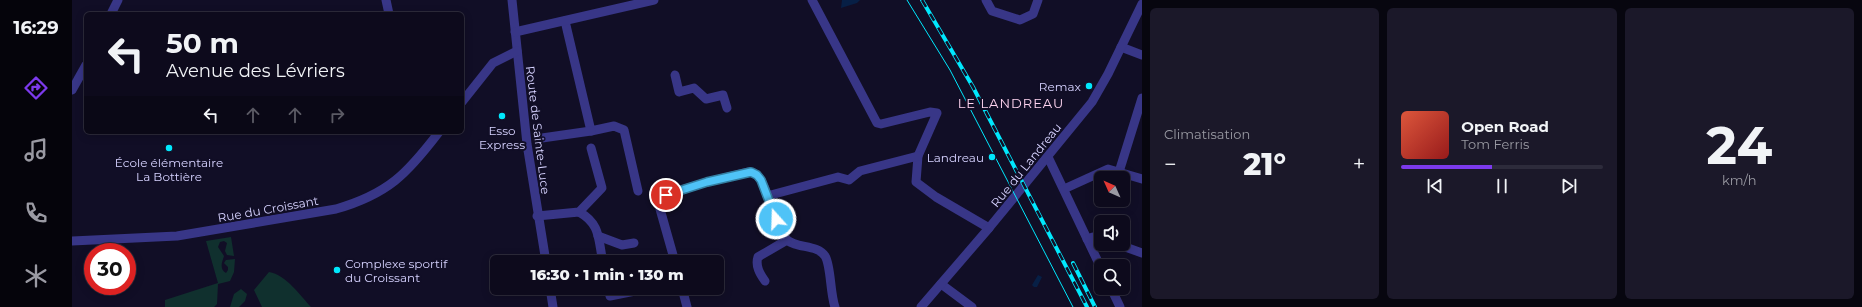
<!DOCTYPE html>
<html lang="fr">
<meta charset="utf-8">
<style>
:root{--surface:#0d0a1c;--page:#1b1829;--text:#f1f3f6;--muted:#9a9aa3;--line:#2d2b3b;--accent:#7c3aed}
body{margin:0;font-family:Montserrat,sans-serif;background:var(--page);color:var(--text);height:100vh;display:flex;flex-direction:column;font-size:15px;white-space:nowrap}
*{box-sizing:border-box;margin:0}
p{font-size:13px;color:var(--muted)}
.icon{flex:none;width:22px;height:22px;fill:none;stroke:currentColor;stroke-width:2;stroke-linecap:round;stroke-linejoin:round}
.map{position:relative;flex:1;overflow:hidden}
.side{display:flex;flex-direction:column;gap:8px;padding:8px;background:#07060f;width:720px}
.side>*{flex:none}
.guide{position:absolute;left:12px;top:12px;width:380px;height:122px;border-radius:6px;box-shadow:0 2px 10px #0003,0 0 0 1px var(--line);background:#0d0a1c;color:var(--text);overflow:hidden}
.needle{width:26px;rotate:315deg}
.tools{position:absolute;left:1022px;top:171px;display:grid;gap:8px}
.tools a{display:grid;place-items:center;width:36px;height:36px;border-radius:6px;background:var(--surface);box-shadow:0 2px 10px #0003,0 0 0 1px var(--line);font-size:20px}
.speed{position:absolute;left:12px;top:243px;display:flex;gap:8px;font-size:20px;font-weight:700;text-align:center}
.speed>*{display:grid;place-content:center;width:52px;height:52px;border-radius:50%;background:var(--surface);box-shadow:0 2px 10px #0003,0 0 0 1px var(--line);line-height:1}
.speed .limit{border:6px solid #d22;background:#fff;color:#111}
.pin{position:absolute;display:grid;place-items:center;width:34px;height:34px;color:#fff;margin:-17px;border:2px solid #fff;border-radius:50%;box-shadow:0 1px 4px #0007}
.me{position:absolute;width:44px;margin:-22px;rotate:340deg;stroke-linejoin:round;filter:drop-shadow(0 0 3px #0008)}
.turn{display:flex;align-items:center;gap:14px;height:84px;padding:0 16px;font-size:18px}
.turn .icon{width:52px;height:52px;stroke-width:2.5}
.turn b{display:block;font-size:28px;line-height:34px}
.lanes{display:flex;align-items:center;height:38px;padding:0 16px;background:#0003;justify-content:center;gap:20px;direction:ltr}
.lanes .off{opacity:.35}
.big{font-size:30px;font-weight:800;line-height:1.1}
.side .tile{flex:1;display:flex;flex-direction:column;justify-content:center;gap:6px;min-width:0;padding:0 14px;border-radius:6px;background:var(--page)}
.side .dial{align-items:center;gap:0}
.dial b{font-size:52px;line-height:1}
.song{display:flex;align-items:center;gap:12px}
.cover{width:48px;height:48px;border-radius:6px;background:linear-gradient(135deg,hsl(10 70% 55%),hsl(0 70% 35%))}
.played{height:4px;border-radius:2px;background:linear-gradient(90deg,var(--accent) 45%,var(--line) 45%)}
.keys{display:flex;justify-content:space-around;direction:ltr}
.heat{display:flex;justify-content:space-between;align-items:center;font-size:22px;direction:ltr}
.side .tiles{flex:1;display:grid;gap:8px;grid-template-columns:repeat(3,1fr)}
.trip{position:absolute;left:418px;top:255px;width:234px;height:40px;border-radius:6px;background:var(--surface);box-shadow:0 2px 10px #0003,0 0 0 1px var(--line);font-weight:800;line-height:40px;text-align:center}
main{display:flex;flex:1;min-height:0}
.menu{display:flex;flex-direction:column;width:72px;justify-content:space-around;align-items:center;background:#05040b;color:var(--muted)}
.menu .icon{width:28px;height:28px}
.menu .active{color:var(--accent)}
.menu b{font-size:18px;color:var(--text)}
.map>svg:first-child{display:block}
.green{fill:#10302e}
.water{fill:#071f45}
.lines{fill:none;stroke-linecap:round;stroke-linejoin:round}
.minor{stroke:#383687;stroke-width:9}
.tram{stroke:#00e8fd;stroke-width:1}
.rail-casing{stroke:#00e8fd;stroke-width:4}
.rail{stroke:#110e26;stroke-width:2.5;stroke-dasharray:8;stroke-linecap:butt}
.route-casing{stroke:#337fa1;stroke-width:10}
.route{stroke:#4fc3f7;stroke-width:7}
.poi-dot{fill:#00e8fd;stroke:#110e26;stroke-width:1.5}
.labels{text-anchor:middle;dominant-baseline:central;stroke-width:4;stroke-linejoin:round;paint-order:stroke}
.poi-label{font-size:12px;fill:#d6d2ff;stroke:#110e26;text-anchor:end}
.street-label{font-size:12px;fill:#d6d2ff;stroke:#110e26}
.neighbourhood-label{font-size:13px;letter-spacing:1px;fill:#ffd4f0;stroke:#110e26}
</style>
<main>
<nav class="menu">
<b>16:29</b>
<svg class="icon active" aria-label="directions" viewBox="0 0 24 24"><path d="M12 3l9 9-9 9-9-9zM9 14v-3h6M13 9l2 2-2 2"/></svg>
<svg class="icon" aria-label="music" viewBox="0 0 24 24"><path d="M9 18V5l10-2v13"/><circle cx="6" cy="18" r="3"/><circle cx="16" cy="16" r="3"/></svg>
<svg class="icon" aria-label="phone" viewBox="0 0 24 24"><path d="M5 4h4l2 5-3 2q2 4 5 5l2-3 5 2v4C11 20 4 13 5 4z"/></svg>
<svg class="icon" aria-label="climate" viewBox="0 0 24 24"><path d="M12 3v18M4 7l16 10M4 17L20 7"/></svg>
</nav>
<div class="map">
<svg width="1070" height="307" viewBox="0 0 1070 307">
<rect width="100%" height="100%" fill="#110e26"/>
<g class="green">
<path d="M 159,237 L 162,256 L 155,255 L 153,251 L 155,243 L 152,241 L 148,242 L 146,247 L 152,256 C 150,262 147,269 154,273 L 156,270 L 156,267 L 152,263 L 154,260 L 163,259 L 162,272 L 158,281 L 146,284 L 145,304 L 142,307 L 93,307 L 93,300 L 146,283 L 134,241 Z"/>
<path d="M 197,272 C 214,275 228,295 239,307 L 190,307 L 182,290 Z"/>
<path d="M 169,289 L 175,294 L 173,301 L 167,307 L 158,307 L 162,294 Z"/>
</g>
<g class="water">
<path d="M 770,0 L 788,0 L 785,3 L 769,8 Z"/>
<path d="M 966,275 L 970,277 L 965,287 L 962,287 L 960,285 Z"/>
</g>
<g class="lines">
<g class="minor">
<path d="M 314,0 L 317,14"/>
<path d="M 440,0 L 455,144 L 474,262"/>
<path d="M 740,0 L 805,123 L 809,124 L 858,112 L 865,113 L 846,156 L 844,182 L 864,197 L 917,228"/>
<path d="M 914,0 L 920,11 L 948,20 L 961,14 L 966,0"/>
<path d="M 39,14 L 46,0"/>
<path d="M 493,21 L 519,131 L 542,126 L 552,130 L 566,191"/>
<path d="M 443,32 L 582,0"/>
<path d="M 1049,47 L 1070,55"/>
<path d="M 603,75 L 607,92 L 622,88 L 634,99 L 651,95 L 655,108"/>
<path d="M 0,90 L 14,65"/>
<path d="M 390,102 L 421,63 L 445,51"/>
<path d="M 470,138 L 519,131"/>
<path d="M 976,157 L 1029,268"/>
<path d="M 1047,172 L 1070,98"/>
<path d="M 992,189 L 1036,169 L 1070,179"/>
<path d="M 695,196 L 766,177 L 777,180 L 788,171 L 846,156"/>
<path d="M 507,212 C 529,224 526,240 531,262"/>
<path d="M 465,216 L 507,212 L 530,188 L 519,148"/>
<path d="M 526,236 L 550,245 L 562,243"/>
<path d="M 1015,239 L 1021,237 L 1029,238"/>
<path d="M 0,241 L 105,236 L 264,209 C 316,194 335,174 367,132"/>
<path d="M 1045,244 L 1070,253"/>
<path d="M 603,262 L 588,209 L 591,198 L 597,194 L 635,182 L 676,172 L 682,173 C 698,183 699,224 714,239 C 724,249 745,244 753,256 C 759,265 758,293 763,307"/>
<path d="M 693,281 C 688,274 683,266 686,257 L 715,240"/>
<path d="M 869,284 L 900,307"/>
<path d="M 478,288 L 481,307"/>
<path d="M 536,288 L 538,296 L 573,289"/>
<path d="M 610,288 L 615,307"/>
<path d="M 1039,288 L 1048,307"/>
<path d="M 849,307 L 917,228 L 1020,102 L 1036,74 L 1070,4"/>
</g>
<path class="tram" d="M 835,0 L 878,70 L 1001,307"/>
<g class="rail-casing">
<g id="rail">
<path d="M 850,0 L 901,87 L 1015,307"/>
<path d="M 1001,263 L 1023,307"/>
</g>
</g>
<use href="#rail" class="rail"/>
</g>
<g class="lines">
<g class="route-casing">
<path id="route" d="M 594,195 L 635,182 L 679,172 L 685,175 L 689,180 L 704,219"/>
</g>
<use href="#route" class="route"/>
</g>
<g class="poi-dot">
<circle cx="1017" cy="86" r="4"/>
<circle cx="430" cy="116" r="4"/>
<circle cx="97" cy="148" r="4"/>
<circle cx="920" cy="157" r="4"/>
<circle cx="265" cy="270" r="4"/>
</g>
<g class="labels">
<g class="poi-label">
<text x="1009" y="86">Remax</text>
<text x="430" y="130" text-anchor="middle">Esso<tspan x="430" dy="14">Express</tspan></text>
<text x="912" y="157">Landreau</text>
<text x="97" y="162" text-anchor="middle">École élémentaire<tspan x="97" dy="14">La Bottière</tspan></text>
<text x="273" y="263" text-anchor="start">Complexe sportif<tspan x="273" dy="14">du Croissant</tspan></text>
</g>
<g class="street-label">
<text transform="translate(466 130) rotate(83)">Route de Sainte-Luce</text>
<text transform="translate(954 165) rotate(-51)">Rue du Landreau</text>
<text transform="translate(196 209) rotate(-10)">Rue du Croissant</text>
</g>
<g class="neighbourhood-label">
<text x="939" y="103">LE LANDREAU</text>
</g>
</g>
</svg>
<div class="tools">
<a><svg class="needle" viewBox="-14 -14 28 28"><path d="M0-13l5 13h-10z" fill="#e53935"/><path d="M0 13l5-13h-10z" fill="#9a9aa3"/></svg></a>
<a><svg class="icon" aria-label="sound" viewBox="0 0 24 24"><path d="M4 9h4l5-4v14l-5-4H4zM17 9q2 3 0 6"/></svg></a>
<a><svg class="icon" aria-label="search" viewBox="0 0 24 24"><circle cx="10" cy="10" r="6"/><path d="M15 15l6 6"/></svg></a>
</div>
<div class="speed"><div class="limit">30</div></div>
<div class="pin" style="left:594px;top:195px;background:#d93025"><svg class="icon" aria-label="arrive" viewBox="0 0 24 24"><path d="M6 21V4h12l-3 4 3 4H6"/></svg></div>
<svg class="me" style="left:704px;top:219px" viewBox="-20 -20 40 40"><circle r="17" fill="#4fc3f7" stroke="#fff" stroke-width="3"/><path d="M0-11L8 9 0 5-8 9z" fill="#fff"/></svg>
<div class="trip">16:30 · 1 min · 130 m</div>
<div class="guide">
<div class="turn"><svg class="icon" aria-label="left" viewBox="0 0 24 24"><path d="M17 20v-9H6M10 6l-5 5 5 5"/></svg><div><b>50 m</b>Avenue des Lévriers</div></div>
<div class="lanes"><svg class="icon" aria-label="left" viewBox="0 0 24 24"><path d="M17 20v-9H6M10 6l-5 5 5 5"/></svg><svg class="icon off" aria-label="ahead" viewBox="0 0 24 24"><path d="M12 20V5M6 11l6-6 6 6"/></svg><svg class="icon off" aria-label="ahead" viewBox="0 0 24 24"><path d="M12 20V5M6 11l6-6 6 6"/></svg><svg class="icon off" aria-label="right" viewBox="0 0 24 24"><path d="M7 20v-9h11M14 6l5 5-5 5"/></svg></div>
</div>
</div>
<section class="side">
<div class="tiles">
<div class="tile"><p>Climatisation</p>
<div class="heat"><a>−</a><b class="big">21°</b><a>+</a></div>
</div>
<div class="tile">
<div class="song"><i class="cover"></i><div><b>Open Road</b><p>Tom Ferris</p></div></div>
<div class="played"></div>
<div class="keys"><svg class="icon" aria-label="previous" viewBox="0 0 24 24"><path d="M18 5L8 12l10 7zM5 5v14"/></svg><svg class="icon" aria-label="pause" viewBox="0 0 24 24"><path d="M8 5v14M16 5v14"/></svg><svg class="icon" aria-label="next" viewBox="0 0 24 24"><path d="M6 5l10 7-10 7zM19 5v14"/></svg></div>
</div>
<div class="tile dial"><b>24</b><p>km/h</p></div>
</div>
</section>
</main>
